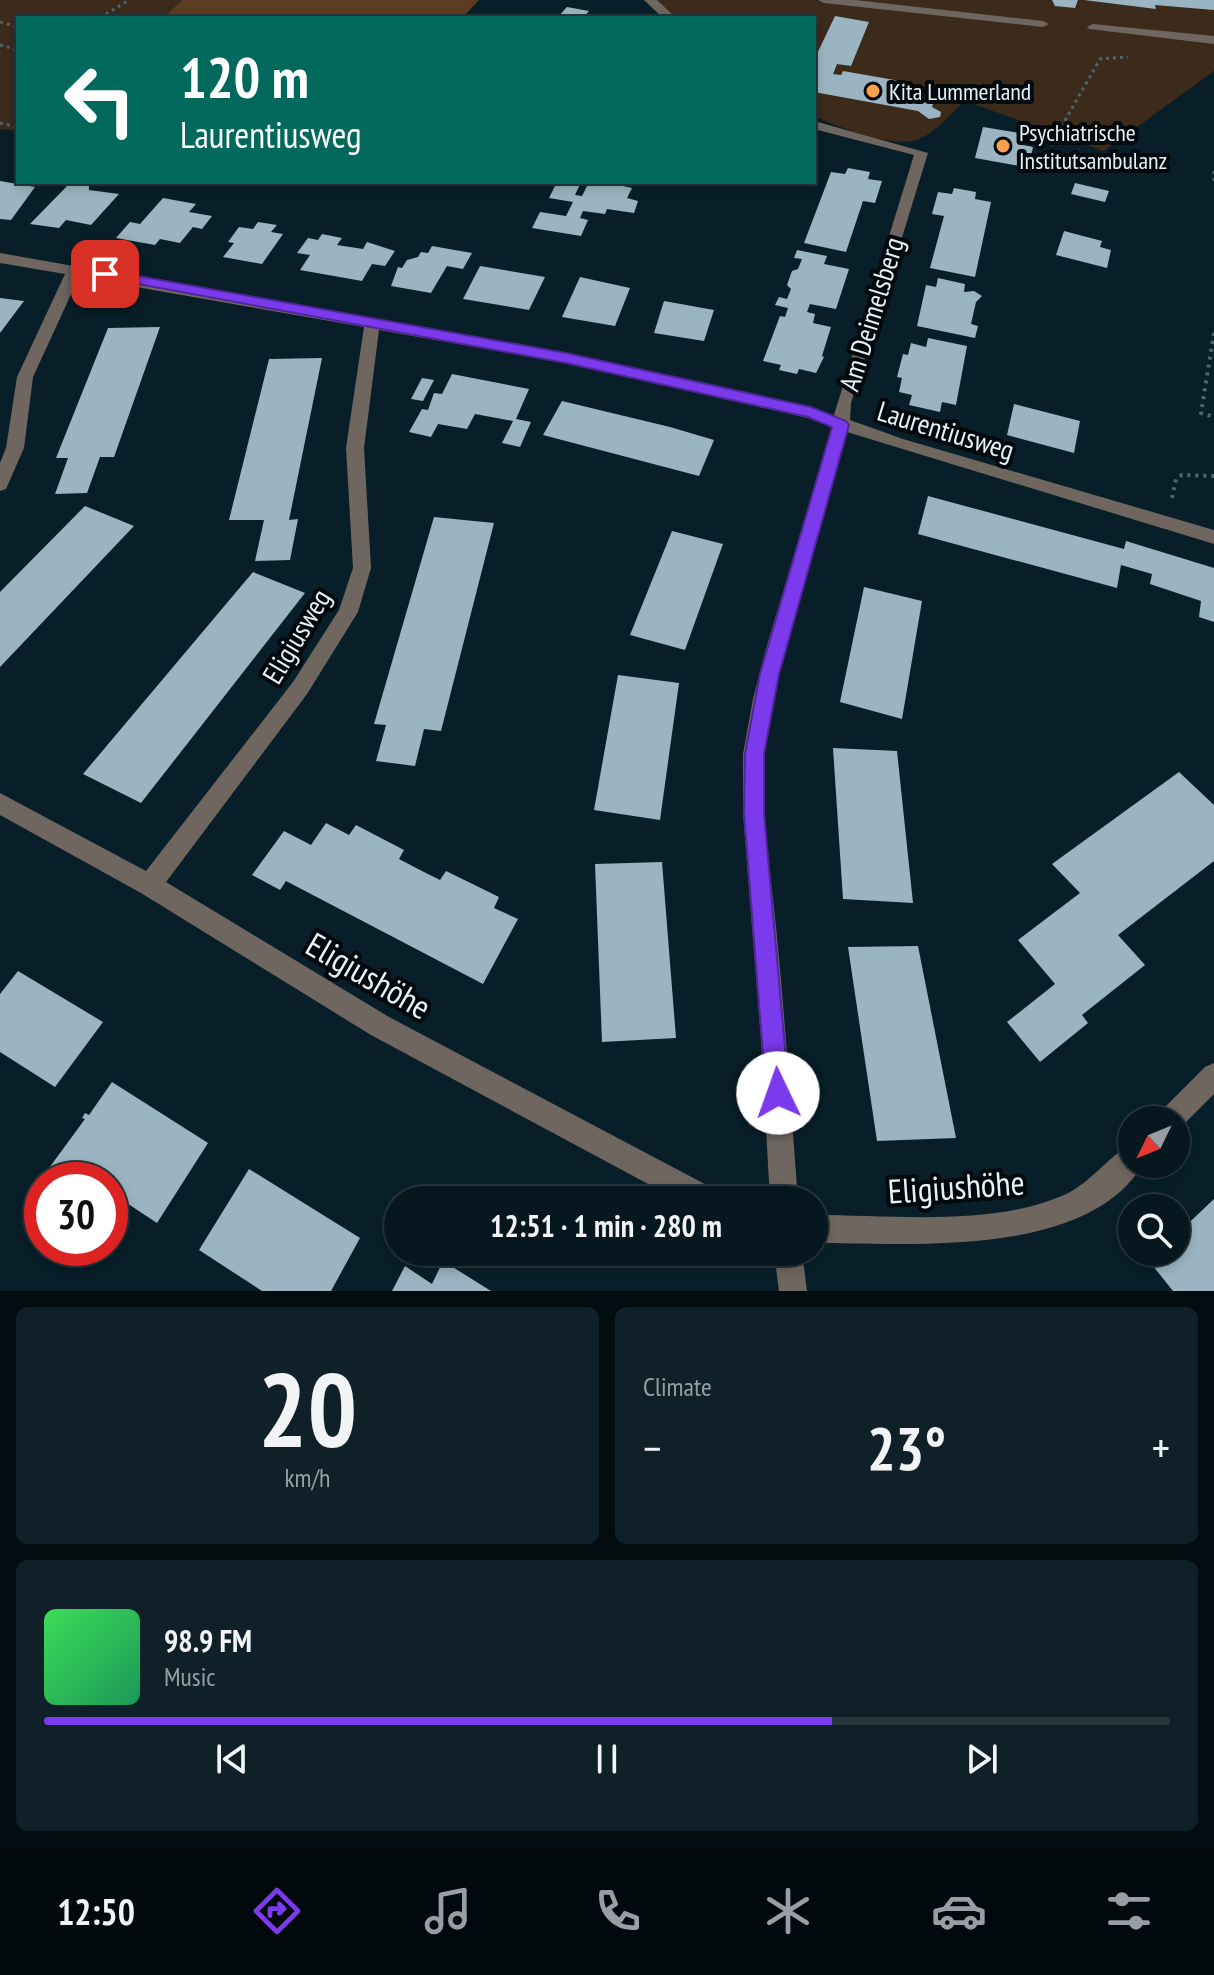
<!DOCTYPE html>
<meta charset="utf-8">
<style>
:root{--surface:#06171f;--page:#0f2028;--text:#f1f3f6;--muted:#989fa4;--line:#27363d;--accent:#7c3aed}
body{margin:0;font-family:"PT Sans Narrow",sans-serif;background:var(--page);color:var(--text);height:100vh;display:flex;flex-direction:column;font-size:30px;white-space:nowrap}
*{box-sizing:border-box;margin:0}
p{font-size:26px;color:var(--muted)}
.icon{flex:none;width:44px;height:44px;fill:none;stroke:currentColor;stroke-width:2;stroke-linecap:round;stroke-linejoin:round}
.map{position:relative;height:1291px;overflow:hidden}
.details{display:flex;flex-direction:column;gap:16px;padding:16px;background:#030d11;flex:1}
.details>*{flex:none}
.hud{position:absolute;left:16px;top:16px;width:800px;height:168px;border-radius:0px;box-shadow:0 4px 12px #0003,0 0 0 2px var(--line);background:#00695c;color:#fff;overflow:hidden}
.needle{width:52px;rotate:227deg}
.buttons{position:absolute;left:1118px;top:1106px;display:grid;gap:16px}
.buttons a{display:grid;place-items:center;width:72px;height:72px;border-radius:50%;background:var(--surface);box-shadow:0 4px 12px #0003,0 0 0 2px var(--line);font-size:40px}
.speed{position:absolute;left:24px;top:1162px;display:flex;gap:16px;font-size:40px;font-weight:700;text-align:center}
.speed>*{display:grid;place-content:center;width:104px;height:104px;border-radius:50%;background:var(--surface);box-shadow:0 4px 12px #0003,0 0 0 2px var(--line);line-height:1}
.speed .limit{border:12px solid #d22;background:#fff;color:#111}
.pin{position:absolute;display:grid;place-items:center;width:68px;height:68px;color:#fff;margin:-34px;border-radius:16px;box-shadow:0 4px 12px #0006}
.me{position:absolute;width:88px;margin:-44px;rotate:357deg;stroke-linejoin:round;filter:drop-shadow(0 0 6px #0008)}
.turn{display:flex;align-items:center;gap:28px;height:168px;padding:0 32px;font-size:36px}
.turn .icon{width:104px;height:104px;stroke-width:2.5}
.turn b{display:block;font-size:56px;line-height:68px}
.big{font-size:60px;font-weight:600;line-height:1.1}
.details .widget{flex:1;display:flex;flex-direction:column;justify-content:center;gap:12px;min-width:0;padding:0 28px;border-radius:12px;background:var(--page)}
.details .dial{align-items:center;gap:0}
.dial b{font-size:104px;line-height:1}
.song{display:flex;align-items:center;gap:24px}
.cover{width:96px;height:96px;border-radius:12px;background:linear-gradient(135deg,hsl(130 70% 55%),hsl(150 70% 35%))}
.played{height:8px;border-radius:4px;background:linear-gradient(90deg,var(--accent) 70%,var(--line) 70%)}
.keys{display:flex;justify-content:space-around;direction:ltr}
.heat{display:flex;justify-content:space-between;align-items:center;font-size:44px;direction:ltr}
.details .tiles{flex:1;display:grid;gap:16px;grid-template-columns:1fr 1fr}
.widget:last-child{grid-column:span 2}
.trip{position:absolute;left:384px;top:1186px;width:444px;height:80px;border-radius:40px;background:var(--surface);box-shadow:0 4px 12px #0003,0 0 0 2px var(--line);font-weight:600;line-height:80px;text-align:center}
.menu{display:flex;height:128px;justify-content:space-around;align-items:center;background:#02090c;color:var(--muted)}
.menu .icon{width:56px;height:56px}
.menu .active{color:var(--accent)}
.menu b{font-size:36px;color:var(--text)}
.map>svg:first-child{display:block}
.green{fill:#3c2a1b}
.forest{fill:#5d3d22}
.building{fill:#9ab4c1}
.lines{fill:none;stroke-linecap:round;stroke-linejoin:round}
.path-far1{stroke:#51656e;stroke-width:3;stroke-dasharray:3 4;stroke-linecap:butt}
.path{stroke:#51656e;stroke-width:4;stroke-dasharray:3 5;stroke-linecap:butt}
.lane{fill:#6f6660;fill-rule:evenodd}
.street{fill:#6f6660;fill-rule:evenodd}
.route{fill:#7c3aed;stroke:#51269a;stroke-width:2}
.poi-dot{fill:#fa9f4e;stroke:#02080c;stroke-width:3}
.labels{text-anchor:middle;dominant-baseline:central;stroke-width:8;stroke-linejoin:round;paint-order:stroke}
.far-poi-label{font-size:24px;fill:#e4f2f9;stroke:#02080c;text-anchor:start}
.street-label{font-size:28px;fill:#e4f2f9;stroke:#02080c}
.near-street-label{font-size:34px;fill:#e4f2f9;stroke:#02080c}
</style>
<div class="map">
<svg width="1214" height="1291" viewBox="0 0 1214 1291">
<rect width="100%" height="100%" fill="#081f29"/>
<g class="green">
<path d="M 0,0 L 182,0 L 163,18 L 18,18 L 18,131 L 0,129 Z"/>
<path d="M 653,0 L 1214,0 L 1214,71 L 1104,151 L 965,101 C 951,113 935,134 916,140 C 891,148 838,127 814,116 L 814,18 L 672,18 Z"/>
</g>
<path class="forest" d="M 182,0 L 479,0 L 462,18 L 163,18 Z"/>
<g class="building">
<path d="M 1052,0 L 1078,0 L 1075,8 L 1055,6 Z"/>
<path d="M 1084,0 L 1214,0 L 1214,10 L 1155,5 L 1156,9 Z"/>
<path d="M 567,7 L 589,11 L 583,18 L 557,18 Z"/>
<path d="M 835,16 L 869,22 L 851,66 L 837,64 L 833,74 L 841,75 L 843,71 L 906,82 L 904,86 L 937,92 L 932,107 L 941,112 L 940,117 L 929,119 L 918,111 L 814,92 L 814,60 Z"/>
<path d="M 983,127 L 1025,134 L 1023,145 L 1033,147 L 1031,156 L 1021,155 L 1019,166 L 975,158 Z"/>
<path d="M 848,168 L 870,172 L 868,179 L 882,181 L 875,203 L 863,201 L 846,252 L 804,243 L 831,172 L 845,174 Z"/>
<path d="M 0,181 L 35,187 L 11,220 L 0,219 Z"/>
<path d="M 557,182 L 581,182 L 575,195 L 582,196 L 589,182 L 605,182 L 632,188 L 627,198 L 638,201 L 634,213 L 607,209 L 605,214 L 583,211 L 580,218 L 588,220 L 581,236 L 532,228 L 540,212 L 566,216 L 573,202 L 549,198 Z"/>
<path d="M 80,183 L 89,184 L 89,190 L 119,194 L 91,225 L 66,220 L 59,228 L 30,224 L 67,186 Z"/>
<path d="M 1075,183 L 1109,191 L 1105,202 L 1071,194 Z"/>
<path d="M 954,188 L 976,192 L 975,199 L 991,202 L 975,277 L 930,268 L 944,216 L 932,214 L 938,192 L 952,194 Z"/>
<path d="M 163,198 L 196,204 L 189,212 L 212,216 L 202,229 L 193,227 L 180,243 L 160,239 L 155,245 L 116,238 L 130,222 L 140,224 Z"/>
<path d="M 258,222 L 277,225 L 271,232 L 283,234 L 262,264 L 223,257 L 234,243 L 228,242 L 239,227 L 253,229 Z"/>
<path d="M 1064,231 L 1102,241 L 1100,247 L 1111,250 L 1107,268 L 1056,255 Z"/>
<path d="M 322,234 L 342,238 L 337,245 L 363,249 L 367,242 L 395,251 L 385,266 L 372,264 L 362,281 L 300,270 L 310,255 L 297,253 L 308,238 L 318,240 Z"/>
<path d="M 432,246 L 472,253 L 463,269 L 447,266 L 431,293 L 391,286 L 398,267 L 402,268 L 407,260 L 418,257 L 421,252 L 428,253 Z"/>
<path d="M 797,250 L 827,256 L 824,264 L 849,269 L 836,309 L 810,304 L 807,312 L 815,314 L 813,323 L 831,327 L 822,356 L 824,357 L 816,373 L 799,369 L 797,374 L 779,370 L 781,365 L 763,361 L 780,316 L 785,317 L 788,308 L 775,305 L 779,297 L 787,299 L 791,289 L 787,285 L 792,271 L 798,269 L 802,259 L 794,258 Z"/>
<path d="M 480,266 L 545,277 L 529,310 L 463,299 Z"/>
<path d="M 580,277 L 630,288 L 615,326 L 562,317 Z"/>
<path d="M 938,278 L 965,284 L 964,292 L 974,291 L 982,296 L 976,302 L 971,324 L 978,326 L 975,338 L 917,326 L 926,285 L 936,287 Z"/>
<path d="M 0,298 L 24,301 L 0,333 Z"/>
<path d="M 664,301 L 714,310 L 704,341 L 654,333 Z"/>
<path d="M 160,327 L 114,457 L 100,457 L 87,493 L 55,494 L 68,458 L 56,458 L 108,328 Z"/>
<path d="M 928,338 L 967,346 L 956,405 L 942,402 L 940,412 L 909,405 L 912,395 L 899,392 L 902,378 L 897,377 L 903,354 L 908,355 L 911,343 L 926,347 Z"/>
<path d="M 322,358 L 289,520 L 298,519 L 290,560 L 255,561 L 264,520 L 229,520 L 269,359 Z"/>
<path d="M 452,374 L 529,389 L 516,419 L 531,422 L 520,447 L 502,443 L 513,421 L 475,414 L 467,429 L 438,424 L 431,437 L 409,432 L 422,409 L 428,410 L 434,393 L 442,394 Z"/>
<path d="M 422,378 L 434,380 L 423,401 L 411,399 Z"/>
<path d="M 562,401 L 670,427 L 714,440 L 699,476 L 543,435 Z"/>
<path d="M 1014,404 L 1080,421 L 1074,453 L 1007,435 Z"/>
<path d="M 928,496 L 1124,549 L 1126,541 L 1214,568 L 1214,622 L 1199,617 L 1201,601 L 1150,584 L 1152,574 L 1121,565 L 1117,588 L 918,534 Z"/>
<path d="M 85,506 L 134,526 L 0,667 L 0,592 Z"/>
<path d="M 434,517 L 494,523 L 441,731 L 424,729 L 415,766 L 376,761 L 386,725 L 374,724 Z"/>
<path d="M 672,531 L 723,544 L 685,650 L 630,635 Z"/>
<path d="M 253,572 L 305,593 L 141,803 L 83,774 Z"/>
<path d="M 864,587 L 922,601 L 902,719 L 840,702 Z"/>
<path d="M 618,675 L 679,683 L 660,820 L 594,810 Z"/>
<path d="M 833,748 L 897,751 L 913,903 L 843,899 Z"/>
<path d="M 1179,772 L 1214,805 L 1214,861 L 1118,935 L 1145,965 L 1082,1015 L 1088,1023 L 1040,1062 L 1007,1022 L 1055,984 L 1018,940 L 1080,893 L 1052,864 Z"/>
<path d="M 326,823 L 349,835 L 356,825 L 404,850 L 399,859 L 420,870 L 440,880 L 446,871 L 499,897 L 494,908 L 518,919 L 483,984 L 286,881 L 280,890 L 252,875 L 284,831 L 311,845 Z"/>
<path d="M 662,862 L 676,1038 L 602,1042 L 595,864 Z"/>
<path d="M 918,946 L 956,1138 L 877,1141 L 848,947 Z"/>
<path d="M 18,971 L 103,1022 L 55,1087 L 0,1052 L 0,994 Z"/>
<path d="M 112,1082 L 208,1143 L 157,1223 L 110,1192 L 110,1180 L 94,1180 L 89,1177 L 87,1180 L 42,1180 L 42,1203 L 30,1194 L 85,1119 L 82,1118 L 85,1113 L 89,1115 Z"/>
<path d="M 249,1169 L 360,1238 L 331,1291 L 262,1291 L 199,1250 Z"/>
<path d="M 1214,1199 L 1214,1291 L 1173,1291 L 1149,1261 L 1158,1252 L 1176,1252 L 1176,1235 Z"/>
<path d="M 443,1261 L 491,1291 L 392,1291 L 405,1266 L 432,1284 Z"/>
</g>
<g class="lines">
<g class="path-far1">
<path d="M 100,18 L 129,0"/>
<path d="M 0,22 L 18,27"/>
<path d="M 0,45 L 18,50"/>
<path d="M 0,123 L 18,127"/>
<path d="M 1051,145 L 1100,59 L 1128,57"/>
<path d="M 1214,171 L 1214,185"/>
</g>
<g class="path">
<path d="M 1214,333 L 1201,413 L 1214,417"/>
<path d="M 1172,498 L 1176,479 L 1182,475 L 1214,476"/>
</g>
<g class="lane">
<path d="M 818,0 L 855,0 L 1043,21 L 1049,24 L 1043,27 L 824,3 Z"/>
<path d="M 1093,24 L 1214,36 L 1214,44 L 1089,29 L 1087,27 Z"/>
</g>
<g class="street">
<path d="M 644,0 L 657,0 L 676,18 L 663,18 Z"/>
<path d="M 814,121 L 928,153 L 851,403 L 850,420 L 903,439 L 1214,530 L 1214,544 L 847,432 C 818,535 778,646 765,751 C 758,808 771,870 776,927 C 785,1018 791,1109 798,1200 L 770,1200 L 761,1039 L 743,813 L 743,754 L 753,699 L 766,649 L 832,427 L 808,418 L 566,363 L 379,330 L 364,448 L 371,568 L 358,612 L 307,694 L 166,882 L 389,1017 L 716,1190 L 720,1200 L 678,1200 L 371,1035 L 141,893 L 0,815 L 0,793 L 146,871 L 293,682 L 339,610 L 353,568 L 346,448 L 364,327 L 79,277 L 33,377 L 24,448 L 6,489 L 0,491 L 0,463 L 6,448 L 17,377 L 65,274 L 0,263 L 0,253 L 566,353 L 834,415 L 914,155 L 814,129 Z"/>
<path d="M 1214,1063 L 1214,1094 L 1179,1129 L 1176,1131 L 1176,1120 L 1157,1120 L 1161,1111 L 1205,1067 Z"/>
<path d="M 1132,1145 L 1132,1164 L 1143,1164 C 1087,1259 908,1243 814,1243 L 814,1215 C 891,1215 992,1227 1064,1195 C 1093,1182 1109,1154 1132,1145 Z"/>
<path d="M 774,1252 L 802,1252 L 807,1291 L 779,1291 Z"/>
</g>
</g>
<path class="route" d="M 105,270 L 566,353 L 811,407 L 846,421 L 849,425 L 779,674 L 764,754 L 764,813 L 789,1093 L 786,1101 L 778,1105 L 769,1101 L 766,1093 L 744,813 L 745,754 L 760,674 L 832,427 L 808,417 L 566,363 L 100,277 L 100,271 Z"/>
<g class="poi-dot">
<circle cx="873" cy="91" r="8"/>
<circle cx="1003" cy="146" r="8"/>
</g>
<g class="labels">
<g class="far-poi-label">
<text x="889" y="91">Kita Lummerland</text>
<text x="1019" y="132">Psychiatrische<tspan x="1019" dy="28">Institutsambulanz</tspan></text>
</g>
<g class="street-label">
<text transform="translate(871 314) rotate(-73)">Am Deimelsberg</text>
<text transform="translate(946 430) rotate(17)">Laurentiusweg</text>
<text transform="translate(296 636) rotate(-59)">Eligiusweg</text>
</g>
<g class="near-street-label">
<text transform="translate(369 975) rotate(30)">Eligiushöhe</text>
<text transform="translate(956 1186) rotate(-4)">Eligiushöhe</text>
</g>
</g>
</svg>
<div class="buttons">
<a><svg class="needle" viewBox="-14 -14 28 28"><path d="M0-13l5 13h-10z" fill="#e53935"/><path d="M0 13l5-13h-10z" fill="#989fa4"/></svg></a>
<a><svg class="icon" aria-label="search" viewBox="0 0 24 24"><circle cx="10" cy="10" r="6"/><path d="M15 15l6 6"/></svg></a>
</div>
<div class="speed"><div class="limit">30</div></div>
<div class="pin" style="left:105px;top:274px;background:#d93025"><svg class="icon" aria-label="arrive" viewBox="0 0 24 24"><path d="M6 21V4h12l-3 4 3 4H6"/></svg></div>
<svg class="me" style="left:778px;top:1093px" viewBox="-20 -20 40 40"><circle r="19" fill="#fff"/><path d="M0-13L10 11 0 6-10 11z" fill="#7c3aed"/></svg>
<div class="trip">12:51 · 1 min · 280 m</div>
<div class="hud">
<div class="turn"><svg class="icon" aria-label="left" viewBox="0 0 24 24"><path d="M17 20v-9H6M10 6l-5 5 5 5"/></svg><div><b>120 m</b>Laurentiusweg</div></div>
</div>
</div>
<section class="details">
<div class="tiles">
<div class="widget dial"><b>20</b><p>km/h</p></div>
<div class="widget"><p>Climate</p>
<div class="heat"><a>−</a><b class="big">23°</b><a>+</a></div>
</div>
<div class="widget">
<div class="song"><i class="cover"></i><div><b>98.9 FM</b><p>Music</p></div></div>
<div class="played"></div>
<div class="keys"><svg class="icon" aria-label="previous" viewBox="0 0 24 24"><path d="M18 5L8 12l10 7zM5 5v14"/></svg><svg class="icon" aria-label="pause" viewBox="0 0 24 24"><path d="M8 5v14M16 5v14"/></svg><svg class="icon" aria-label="next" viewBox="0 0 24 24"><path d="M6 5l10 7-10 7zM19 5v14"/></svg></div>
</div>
</div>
</section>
<nav class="menu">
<b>12:50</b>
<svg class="icon active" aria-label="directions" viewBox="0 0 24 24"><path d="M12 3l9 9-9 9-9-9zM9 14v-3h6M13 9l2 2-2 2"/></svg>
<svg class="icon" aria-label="music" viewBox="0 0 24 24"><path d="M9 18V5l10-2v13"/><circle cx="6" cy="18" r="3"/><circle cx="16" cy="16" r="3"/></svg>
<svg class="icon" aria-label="phone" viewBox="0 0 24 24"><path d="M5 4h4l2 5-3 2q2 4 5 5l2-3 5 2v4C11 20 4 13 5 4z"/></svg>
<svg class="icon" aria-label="climate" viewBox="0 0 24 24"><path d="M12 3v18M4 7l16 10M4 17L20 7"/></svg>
<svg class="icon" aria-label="car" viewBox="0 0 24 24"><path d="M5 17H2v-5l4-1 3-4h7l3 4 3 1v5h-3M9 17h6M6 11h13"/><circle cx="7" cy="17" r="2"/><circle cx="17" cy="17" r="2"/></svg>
<svg class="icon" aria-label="filters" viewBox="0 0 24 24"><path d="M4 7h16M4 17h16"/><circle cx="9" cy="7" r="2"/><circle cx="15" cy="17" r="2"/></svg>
</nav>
